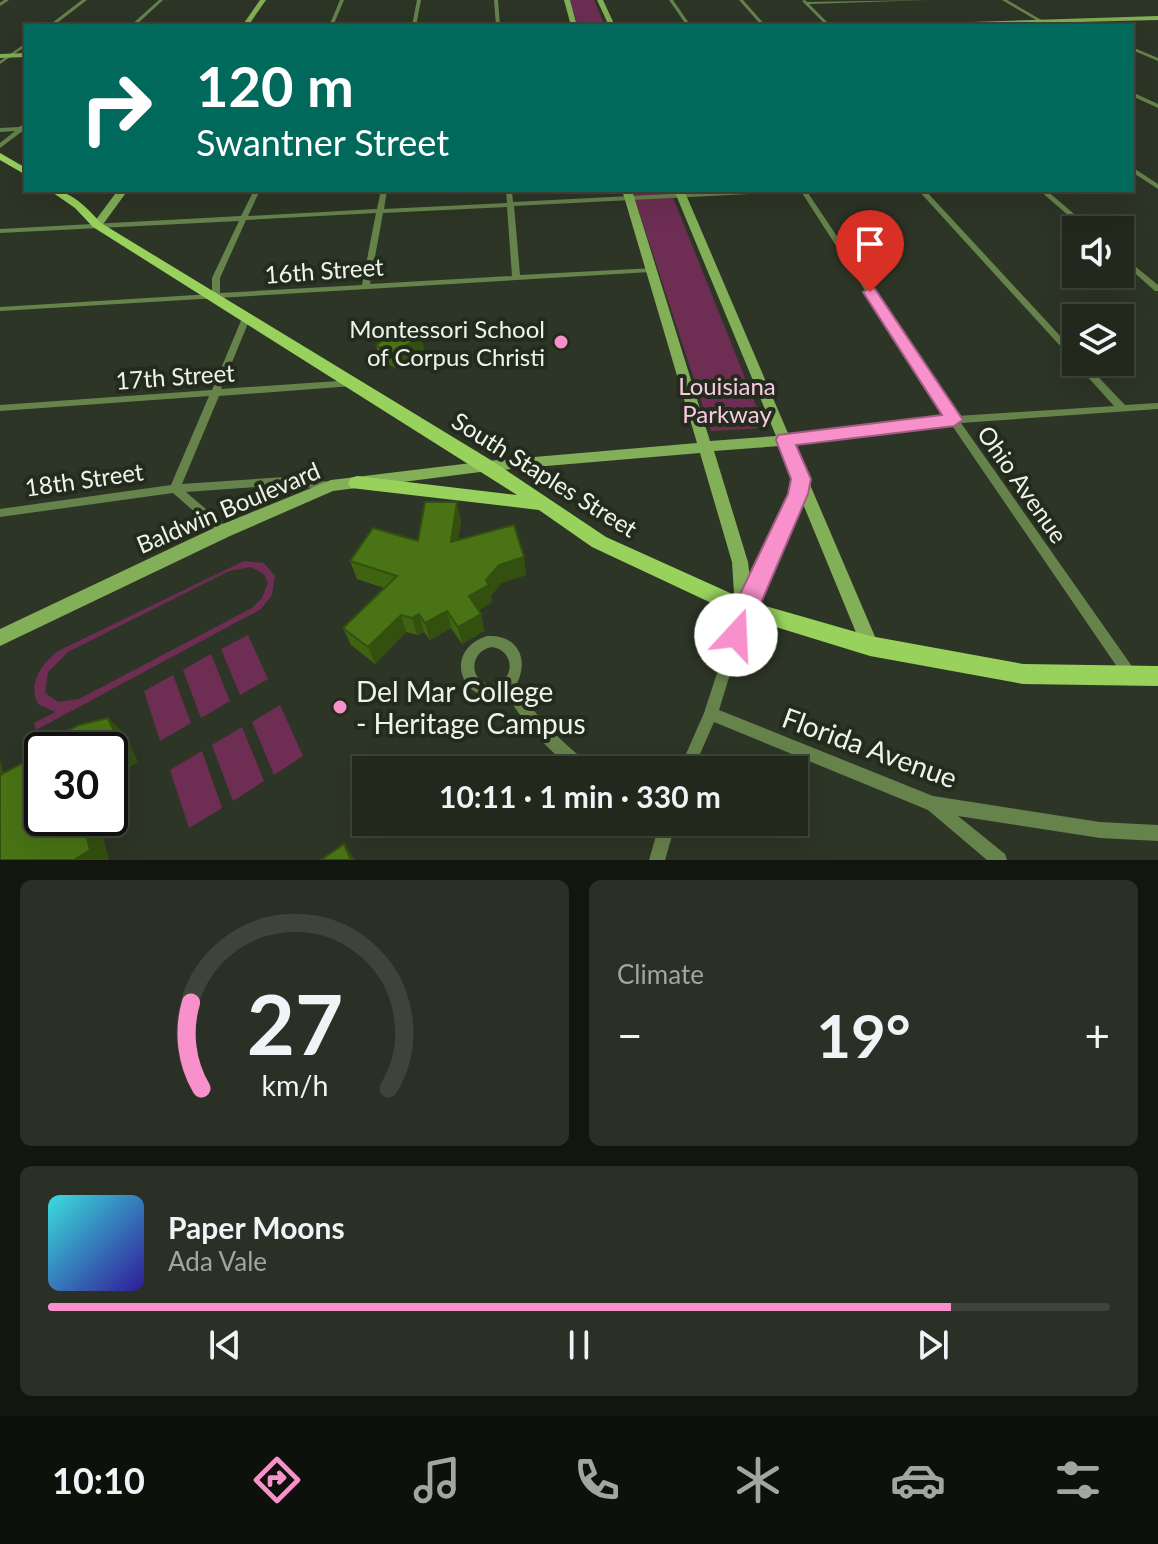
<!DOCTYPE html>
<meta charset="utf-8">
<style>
:root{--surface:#22281c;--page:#2a3025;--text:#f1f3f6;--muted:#a2a6a3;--line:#3f443b;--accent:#f890cb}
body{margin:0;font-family:Lato,sans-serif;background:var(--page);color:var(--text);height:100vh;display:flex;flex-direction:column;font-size:30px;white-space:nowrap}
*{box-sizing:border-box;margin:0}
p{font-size:26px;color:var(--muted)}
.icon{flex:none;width:44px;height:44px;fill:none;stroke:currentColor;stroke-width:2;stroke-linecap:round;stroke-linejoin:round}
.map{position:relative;height:860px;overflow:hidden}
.details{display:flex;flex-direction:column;gap:20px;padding:20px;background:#13160f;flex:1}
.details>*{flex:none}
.hud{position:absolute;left:24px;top:24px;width:1110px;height:168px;border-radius:0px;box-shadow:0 8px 32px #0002,0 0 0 2px var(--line);background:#00695c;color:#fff;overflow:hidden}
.buttons{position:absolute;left:1062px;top:216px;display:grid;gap:16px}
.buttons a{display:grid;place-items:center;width:72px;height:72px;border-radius:0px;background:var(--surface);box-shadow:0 8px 32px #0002,0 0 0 2px var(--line);font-size:40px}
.speed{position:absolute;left:24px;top:732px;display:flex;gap:16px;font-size:40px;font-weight:700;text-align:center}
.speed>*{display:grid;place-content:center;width:104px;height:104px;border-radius:50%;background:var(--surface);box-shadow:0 8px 32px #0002,0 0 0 2px var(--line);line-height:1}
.speed .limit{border:4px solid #111;border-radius:12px;background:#fff;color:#111}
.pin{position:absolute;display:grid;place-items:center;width:68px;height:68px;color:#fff;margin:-82px -34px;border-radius:50% 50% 50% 0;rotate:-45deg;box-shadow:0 0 8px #0007}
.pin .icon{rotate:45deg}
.me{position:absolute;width:88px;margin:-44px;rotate:20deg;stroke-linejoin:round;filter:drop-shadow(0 0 6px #0008)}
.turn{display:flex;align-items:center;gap:28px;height:168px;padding:0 40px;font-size:36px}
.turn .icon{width:104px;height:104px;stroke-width:2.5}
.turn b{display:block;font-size:56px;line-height:68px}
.big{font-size:60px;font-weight:700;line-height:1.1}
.details .tile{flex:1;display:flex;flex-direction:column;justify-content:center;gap:12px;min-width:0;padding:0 28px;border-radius:12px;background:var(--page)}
.details .dial{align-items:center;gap:0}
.dial svg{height:208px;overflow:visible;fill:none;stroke:var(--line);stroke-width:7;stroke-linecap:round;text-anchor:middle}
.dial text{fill:var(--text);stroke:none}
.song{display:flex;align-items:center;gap:24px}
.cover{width:96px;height:96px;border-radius:12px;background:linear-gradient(135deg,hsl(180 70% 55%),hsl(250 70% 35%))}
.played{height:8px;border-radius:4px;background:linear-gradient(90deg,var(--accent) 85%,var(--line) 85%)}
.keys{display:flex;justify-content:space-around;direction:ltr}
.heat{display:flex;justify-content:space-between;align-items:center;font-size:44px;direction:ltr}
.details .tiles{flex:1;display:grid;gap:20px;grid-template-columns:1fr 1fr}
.tile:last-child{grid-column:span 2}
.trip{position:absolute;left:352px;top:756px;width:456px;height:80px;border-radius:0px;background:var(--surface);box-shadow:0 8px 32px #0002,0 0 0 2px var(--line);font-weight:700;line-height:80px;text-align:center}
.menu{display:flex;height:128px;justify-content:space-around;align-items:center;background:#0e100b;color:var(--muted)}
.menu .icon{width:56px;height:56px}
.menu .current{color:var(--accent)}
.menu b{font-size:36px;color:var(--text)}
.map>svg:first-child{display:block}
.green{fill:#6e2e54;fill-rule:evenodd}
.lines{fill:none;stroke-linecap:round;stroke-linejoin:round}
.street{fill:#66834c;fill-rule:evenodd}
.secondary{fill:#82af57;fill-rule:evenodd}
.primary{fill:#98d25d;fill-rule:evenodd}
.wall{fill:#3f6311}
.shaded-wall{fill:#33500e}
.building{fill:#497314;stroke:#33500e;stroke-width:2}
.route{fill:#f890cb;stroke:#a15e84;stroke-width:2}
.poi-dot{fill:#f890cb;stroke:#232b1d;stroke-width:3}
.labels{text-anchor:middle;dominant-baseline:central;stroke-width:8;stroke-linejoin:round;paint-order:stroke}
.street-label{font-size:24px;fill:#eff4eb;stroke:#232b1d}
.poi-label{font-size:24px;fill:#eff4eb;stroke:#232b1d;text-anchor:end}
.park-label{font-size:24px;fill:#f9c9e2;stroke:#232b1d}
.near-poi-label{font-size:28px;fill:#eff4eb;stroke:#232b1d;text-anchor:start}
.near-street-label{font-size:28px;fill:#eff4eb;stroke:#232b1d}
</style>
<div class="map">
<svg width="1158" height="860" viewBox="0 0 1158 860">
<rect width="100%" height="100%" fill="#2d3526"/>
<g class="green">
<path d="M 570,0 L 594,0 L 605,26 L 578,26 Z"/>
<path d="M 632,190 L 670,190 L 765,428 L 711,431 Z"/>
<path d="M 244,561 L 264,563 L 275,576 L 272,595 L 261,609 L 36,730 L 34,723 L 55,712 L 38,704 C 27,683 42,664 58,651 ZM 251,567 L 264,574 L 268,583 L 262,598 L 252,608 L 79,699 L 58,702 L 45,693 L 48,672 L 68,652 L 229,571 Z"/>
<path d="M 248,635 L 268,679 L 240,695 L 221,649 Z"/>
<path d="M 211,654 L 230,701 L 201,718 L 183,670 Z"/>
<path d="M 173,675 L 191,723 L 160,741 L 144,691 Z"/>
<path d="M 280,705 L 303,756 L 274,775 L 252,722 Z"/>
<path d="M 242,727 L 264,781 L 233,801 L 212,745 Z"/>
<path d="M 202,751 L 222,808 L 189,828 L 170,770 Z"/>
</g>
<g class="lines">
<g class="street">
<path d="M 4,0 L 9,0 L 0,6 L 0,3 Z"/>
<path d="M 82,0 L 87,0 L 53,26 L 48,26 Z"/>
<path d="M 159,0 L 163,0 L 135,26 L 130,26 Z"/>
<path d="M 340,0 L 344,0 L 333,26 L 329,26 Z"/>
<path d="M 417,0 L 421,0 L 416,26 L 412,26 Z"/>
<path d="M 494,0 L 498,0 L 500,26 L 496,26 Z"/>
<path d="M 669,0 L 673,0 L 691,26 L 687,26 Z"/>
<path d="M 739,0 L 743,0 L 766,26 L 762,26 Z"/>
<path d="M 805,0 L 807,2 L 928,0 L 809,4 L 831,26 L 827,26 L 802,1 Z"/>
<path d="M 1002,0 L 1007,0 L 1045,22 L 1041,23 Z"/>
<path d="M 1080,20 L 1092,25 L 1092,26 L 1087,26 L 1078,22 Z"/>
<path d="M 26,43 L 26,46 L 0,64 L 0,61 Z"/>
<path d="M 1132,47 L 1158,58 L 1158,61 L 1132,50 Z"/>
<path d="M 1132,92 L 1158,104 L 1158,108 L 1132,96 Z"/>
<path d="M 26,123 L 24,130 L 0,148 L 0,143 L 15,131 L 0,132 L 0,128 L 19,127 Z"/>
<path d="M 1132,167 L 1158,184 L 1158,189 L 1132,172 Z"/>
<path d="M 254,190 L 260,190 L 248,216 L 377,209 L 381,190 L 387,190 L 384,209 L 507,203 L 506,190 L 512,190 L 513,202 L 748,190 L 790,190 L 787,192 L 514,206 L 520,275 L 653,268 L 654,270 L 650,272 L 0,311 L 0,307 L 212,294 L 212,278 L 239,221 L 0,233 L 0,229 L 241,216 ZM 507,207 L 512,276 L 370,284 L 383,213 ZM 376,213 L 362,285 L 220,293 L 220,278 L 246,220 Z"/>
<path d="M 800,190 L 806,190 L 957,416 L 1114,406 L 1076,364 L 1075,361 L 1073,360 L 918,190 L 925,190 L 1076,353 L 1076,362 L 1084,362 L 1125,405 L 1158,403 L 1158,409 L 961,423 L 1136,672 L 1138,676 L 1136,680 L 1131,682 L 1126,680 L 951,424 L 785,444 L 781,443 L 780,440 L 781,437 L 785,436 L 947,417 Z"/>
<path d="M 1039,190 L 1046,190 L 1093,230 L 1085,230 Z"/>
<path d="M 1120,254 L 1158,285 L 1158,291 L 1155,291 L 1120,260 Z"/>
<path d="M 247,313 L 251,316 L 221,389 L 353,380 L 358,383 L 353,386 L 219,396 L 182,484 L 285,477 L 331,482 L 335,483 L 336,486 L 335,489 L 331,490 L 285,485 L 186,492 L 228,528 L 230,531 L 228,534 L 224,536 L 220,534 L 173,493 L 0,517 L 0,509 L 171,485 L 209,396 L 0,411 L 0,405 L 212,390 L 243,316 Z"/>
<path d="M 744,603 L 748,605 L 750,609 L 719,710 L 933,796 L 1100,822 L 1158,825 L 1158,841 L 1100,838 L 958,816 L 1005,854 L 1007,860 L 987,860 L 928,810 L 714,722 L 693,770 L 679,770 L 704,713 L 738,609 L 740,605 Z"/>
<path d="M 487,636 C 518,634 530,660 516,685 C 535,717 562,742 590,765 L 592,770 L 573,770 C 547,748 523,724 506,693 C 463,710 440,651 487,636 ZM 492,647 C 517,651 514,684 492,684 C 469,684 468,651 492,647 Z"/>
<path d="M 660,822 L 676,822 L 665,860 L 649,860 Z"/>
</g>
<g class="secondary">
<path d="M 260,0 L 266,0 L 248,26 L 242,26 Z"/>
<path d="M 564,0 L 570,0 L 577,26 L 571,26 Z"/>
<path d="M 597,0 L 603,0 L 615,26 L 609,26 Z"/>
<path d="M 1158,16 L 1158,20 L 907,26 L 910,24 Z"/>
<path d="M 26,53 L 26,57 L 0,58 L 0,54 Z"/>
<path d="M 118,190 L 128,190 L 101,227 L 93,227 L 92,225 Z"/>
<path d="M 622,190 L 632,190 L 710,441 L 776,436 L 674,190 L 684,190 L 879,646 L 876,652 L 870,654 L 864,652 L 801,499 L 789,533 L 750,614 L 744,617 L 738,614 L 735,609 L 732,562 L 700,453 L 488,471 L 333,491 L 230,536 L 0,646 L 0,629 L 218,526 L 331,480 L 488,461 L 697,443 ZM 780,446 L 794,479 L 773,533 L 750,579 L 748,562 L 714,451 Z"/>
</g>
<g class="primary">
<path d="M 0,153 L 26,168 L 26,175 L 0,160 Z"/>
<path d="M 49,190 C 71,190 86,207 101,223 L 494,462 L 606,537 L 748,601 L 870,636 L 1023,664 L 1158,666 L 1158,686 L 1023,684 L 870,656 L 737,615 L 592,547 L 539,510 L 351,488 L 348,483 L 351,478 L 357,476 L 517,495 L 93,227 L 75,208 Z"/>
</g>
</g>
<g class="wall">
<path d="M 397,330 L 421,336 L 424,349 L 395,368 L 380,359 L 376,345 L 378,344 L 377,336 Z"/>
<path d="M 461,521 L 458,540 L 524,557 L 526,575 L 501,583 L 491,596 L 492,602 L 479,610 L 481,614 L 484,631 L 462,644 L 451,628 L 430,640 L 424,632 L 417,635 L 406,632 L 375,664 L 351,645 L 343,628 L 384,588 L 357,579 L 350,561 L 418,541 Z"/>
</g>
<g class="shaded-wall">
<path d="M 421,336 L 424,349 L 395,368 L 392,354 Z"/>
<path d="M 457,502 L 461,521 L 455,560 L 451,542 Z"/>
<path d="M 524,557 L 526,575 L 501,583 L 491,596 L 492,602 L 473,614 L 469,596 L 486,580 L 499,565 Z"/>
<path d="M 447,611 L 451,628 L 430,640 L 425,623 Z"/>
<path d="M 419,614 L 424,632 L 417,635 L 412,618 Z"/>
<path d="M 481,614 L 484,631 L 462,644 L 458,627 Z"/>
<path d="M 401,615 L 406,632 L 375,664 L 368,647 Z"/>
<path d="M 108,718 L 125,734 L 138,762 L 110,778 Z"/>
<path d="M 0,758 L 8,797 L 0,792 Z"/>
<path d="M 82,818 L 108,818 L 109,824 L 101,829 L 109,860 L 74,860 Z"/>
<path d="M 344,844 L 353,857 L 355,860 L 351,860 Z"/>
</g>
<g class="building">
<path d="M 404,326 L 421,336 L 392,354 L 376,345 L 384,340 L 377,336 L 391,327 L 397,330 Z"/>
<path d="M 425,502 L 457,502 L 451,542 L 514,525 L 524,557 L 499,565 L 486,580 L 489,585 L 469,596 L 481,614 L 458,627 L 447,611 L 425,623 L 419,614 L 412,618 L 401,615 L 368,647 L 343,628 L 397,576 L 350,561 L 373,528 L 418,541 Z"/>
<path d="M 108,718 L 121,747 L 110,753 L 110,750 L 42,750 L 60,734 L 79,725 Z"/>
<path d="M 42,750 L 42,818 L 82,818 L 90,850 L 74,860 L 0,860 L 0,775 L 34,757 Z"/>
<path d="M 344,844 L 351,860 L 321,860 Z"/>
</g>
<path class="route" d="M 870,288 L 875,289 L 963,420 L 954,426 L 796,445 L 811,479 L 808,494 L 744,642 L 736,645 L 728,642 L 724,635 L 733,609 L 788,494 L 791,479 L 776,440 L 778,435 L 942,415 L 863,292 Z"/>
<g class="poi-dot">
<circle cx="561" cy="342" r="8"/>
<circle cx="340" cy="707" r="8"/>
</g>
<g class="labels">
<g class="street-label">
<text transform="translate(324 270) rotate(-4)">16th Street</text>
<text transform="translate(175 376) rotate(-4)">17th Street</text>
<text transform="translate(545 474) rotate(32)">South Staples Street</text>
<text transform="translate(84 479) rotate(-8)">18th Street</text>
<text transform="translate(1023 484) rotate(55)">Ohio Avenue</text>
<text transform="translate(228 507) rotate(-23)">Baldwin Boulevard</text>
</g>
<g class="poi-label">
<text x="545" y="328">Montessori School<tspan x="545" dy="28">of Corpus Christi</tspan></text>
</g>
<g class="park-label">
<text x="727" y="385">Louisiana<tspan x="727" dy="28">Parkway</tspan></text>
</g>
<g class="near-poi-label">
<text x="356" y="691">Del Mar College<tspan x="356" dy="32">- Heritage Campus</tspan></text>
</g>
<g class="near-street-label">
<text transform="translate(870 747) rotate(20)">Florida Avenue</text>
</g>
</g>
</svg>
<div class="buttons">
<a><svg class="icon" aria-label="sound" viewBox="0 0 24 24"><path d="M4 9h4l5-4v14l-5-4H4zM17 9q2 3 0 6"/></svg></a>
<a><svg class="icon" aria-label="layers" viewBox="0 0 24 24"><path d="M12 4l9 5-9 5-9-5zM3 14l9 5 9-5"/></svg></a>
</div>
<div class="speed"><div class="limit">30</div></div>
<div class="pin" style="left:870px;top:292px;background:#d93025"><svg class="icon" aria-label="arrive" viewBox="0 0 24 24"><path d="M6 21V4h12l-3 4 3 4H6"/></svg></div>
<svg class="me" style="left:736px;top:635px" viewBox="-20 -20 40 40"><circle r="19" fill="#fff"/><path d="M0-13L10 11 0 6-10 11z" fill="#f890cb"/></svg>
<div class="trip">10:11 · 1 min · 330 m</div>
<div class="hud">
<div class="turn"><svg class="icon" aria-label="right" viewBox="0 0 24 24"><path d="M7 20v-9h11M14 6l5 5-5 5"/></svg><div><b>120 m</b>Swantner Street</div></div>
</div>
</div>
<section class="details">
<div class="tiles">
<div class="tile dial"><svg viewBox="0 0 100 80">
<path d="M14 69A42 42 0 1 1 86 69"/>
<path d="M14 69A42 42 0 0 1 10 36" stroke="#f890cb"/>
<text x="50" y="56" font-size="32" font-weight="700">27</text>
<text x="50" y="72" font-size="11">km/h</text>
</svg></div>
<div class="tile"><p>Climate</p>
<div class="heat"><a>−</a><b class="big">19°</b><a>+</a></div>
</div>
<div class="tile">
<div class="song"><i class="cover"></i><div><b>Paper Moons</b><p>Ada Vale</p></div></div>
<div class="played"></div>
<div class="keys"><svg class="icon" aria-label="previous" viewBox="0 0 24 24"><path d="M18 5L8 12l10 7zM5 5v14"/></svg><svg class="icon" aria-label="pause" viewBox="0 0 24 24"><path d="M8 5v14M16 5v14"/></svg><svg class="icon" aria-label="next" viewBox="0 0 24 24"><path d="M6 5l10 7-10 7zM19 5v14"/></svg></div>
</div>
</div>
</section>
<nav class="menu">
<b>10:10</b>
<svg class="icon current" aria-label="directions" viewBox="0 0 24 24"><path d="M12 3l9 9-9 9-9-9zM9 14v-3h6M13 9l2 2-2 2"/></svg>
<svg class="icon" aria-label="music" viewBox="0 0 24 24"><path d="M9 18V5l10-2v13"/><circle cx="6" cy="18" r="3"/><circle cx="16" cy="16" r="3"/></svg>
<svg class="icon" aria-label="phone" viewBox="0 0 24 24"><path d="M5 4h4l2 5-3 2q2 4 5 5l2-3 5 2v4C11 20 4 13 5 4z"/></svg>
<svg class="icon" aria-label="climate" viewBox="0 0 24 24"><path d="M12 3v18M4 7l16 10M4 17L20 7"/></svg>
<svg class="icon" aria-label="car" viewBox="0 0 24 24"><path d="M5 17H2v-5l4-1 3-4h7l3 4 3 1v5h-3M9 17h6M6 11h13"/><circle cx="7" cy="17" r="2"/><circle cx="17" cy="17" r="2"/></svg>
<svg class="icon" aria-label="filters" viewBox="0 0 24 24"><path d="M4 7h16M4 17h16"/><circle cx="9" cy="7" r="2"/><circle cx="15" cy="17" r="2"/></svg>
</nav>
